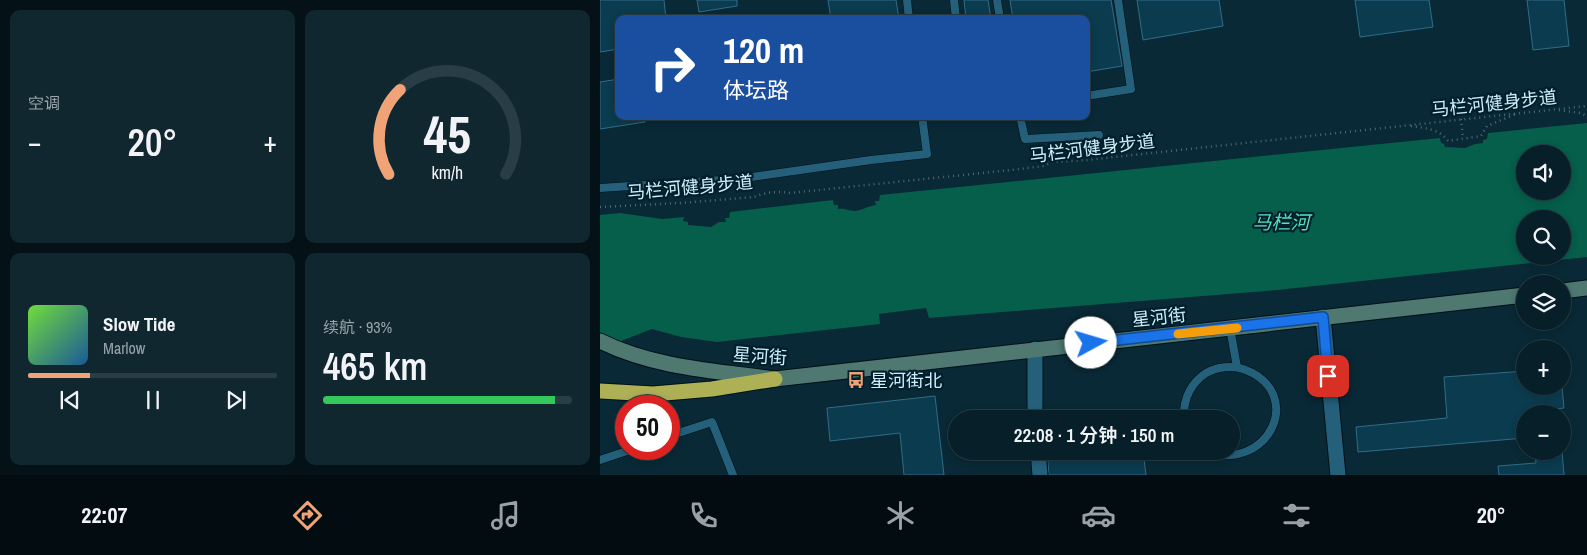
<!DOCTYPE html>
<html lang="zh">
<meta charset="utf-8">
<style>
:root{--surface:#071f28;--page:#102730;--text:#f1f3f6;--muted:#98a2a8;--line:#283d45;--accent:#efa377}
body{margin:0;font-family:"Archivo Narrow","Noto Sans SC",sans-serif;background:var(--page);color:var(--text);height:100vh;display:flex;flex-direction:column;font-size:19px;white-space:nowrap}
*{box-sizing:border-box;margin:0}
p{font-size:16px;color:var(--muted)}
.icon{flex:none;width:28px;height:28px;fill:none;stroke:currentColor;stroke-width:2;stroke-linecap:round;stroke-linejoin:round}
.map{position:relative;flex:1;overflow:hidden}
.panel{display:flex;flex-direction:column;gap:10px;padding:10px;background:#041116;width:600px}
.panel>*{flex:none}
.guide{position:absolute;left:15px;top:15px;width:475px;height:105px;border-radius:10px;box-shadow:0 2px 8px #0003,0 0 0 1px var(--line);background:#1a4fa0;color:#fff;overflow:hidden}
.controls{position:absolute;left:916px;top:145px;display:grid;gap:10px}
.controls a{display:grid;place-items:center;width:55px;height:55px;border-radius:50%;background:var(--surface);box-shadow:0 2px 8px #0003,0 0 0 1px var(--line);font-size:25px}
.speed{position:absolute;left:15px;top:395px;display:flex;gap:10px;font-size:25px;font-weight:700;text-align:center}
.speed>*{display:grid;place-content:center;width:65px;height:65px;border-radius:50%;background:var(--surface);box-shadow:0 2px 8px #0003,0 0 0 1px var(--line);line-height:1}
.speed .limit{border:8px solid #d22;background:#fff;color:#111}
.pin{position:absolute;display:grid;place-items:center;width:42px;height:42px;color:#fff;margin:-21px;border-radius:10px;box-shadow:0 2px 8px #0006}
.me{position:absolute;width:55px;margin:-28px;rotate:84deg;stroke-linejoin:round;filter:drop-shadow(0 0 4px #0008)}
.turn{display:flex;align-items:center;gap:18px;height:105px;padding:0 25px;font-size:22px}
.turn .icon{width:65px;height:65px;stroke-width:2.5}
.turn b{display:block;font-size:35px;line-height:42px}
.big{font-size:38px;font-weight:600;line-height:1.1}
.panel .widget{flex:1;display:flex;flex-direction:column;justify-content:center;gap:8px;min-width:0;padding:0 18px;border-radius:10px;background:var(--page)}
.panel .dial{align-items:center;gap:0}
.dial svg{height:130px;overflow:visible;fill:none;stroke:var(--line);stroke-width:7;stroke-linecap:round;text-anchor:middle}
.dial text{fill:var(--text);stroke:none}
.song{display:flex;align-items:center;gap:15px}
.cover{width:60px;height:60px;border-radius:8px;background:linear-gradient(135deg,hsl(100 70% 55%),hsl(210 70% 35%))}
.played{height:5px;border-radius:2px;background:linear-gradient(90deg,var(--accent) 25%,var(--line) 25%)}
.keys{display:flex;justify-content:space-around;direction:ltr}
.heat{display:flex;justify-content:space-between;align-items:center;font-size:28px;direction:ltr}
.charge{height:8px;border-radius:4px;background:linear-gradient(90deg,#34c759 93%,var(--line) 0)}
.panel .tiles{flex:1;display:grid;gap:10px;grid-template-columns:repeat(2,1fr)}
.trip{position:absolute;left:348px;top:410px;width:292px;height:50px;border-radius:25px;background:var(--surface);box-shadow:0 2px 8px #0003,0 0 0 1px var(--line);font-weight:600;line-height:50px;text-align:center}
.menu{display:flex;height:80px;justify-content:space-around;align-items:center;background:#030c10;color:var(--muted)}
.menu .icon{width:35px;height:35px}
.menu .current{color:var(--accent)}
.menu b{font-size:22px;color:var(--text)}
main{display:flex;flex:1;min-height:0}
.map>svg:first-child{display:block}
.water{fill:#055f4b;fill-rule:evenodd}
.building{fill:#0b3b4e;stroke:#316c87}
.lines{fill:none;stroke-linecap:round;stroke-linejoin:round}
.lane-casing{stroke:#011018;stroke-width:9}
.street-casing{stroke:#011018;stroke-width:17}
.secondary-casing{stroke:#011018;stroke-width:17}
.highway-casing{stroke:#011018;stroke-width:17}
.path{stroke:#4b6a78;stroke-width:2.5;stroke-dasharray:1 4;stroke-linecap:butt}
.lane{stroke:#25607b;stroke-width:8}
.street{stroke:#25607b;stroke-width:15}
.secondary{stroke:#4e7870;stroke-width:15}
.highway{stroke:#adb055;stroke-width:15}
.route-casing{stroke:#114b97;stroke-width:12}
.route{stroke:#1a73e8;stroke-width:9}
.slow{stroke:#f59e0b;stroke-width:9}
.labels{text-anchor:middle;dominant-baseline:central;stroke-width:4.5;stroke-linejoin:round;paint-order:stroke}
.street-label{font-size:18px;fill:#ceecfb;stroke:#001f2c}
.poi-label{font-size:18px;fill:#ceecfb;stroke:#001f2c;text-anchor:start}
.water-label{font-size:19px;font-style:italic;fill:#54e1b9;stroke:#001f2c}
</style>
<main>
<section class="panel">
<div class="tiles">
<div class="widget"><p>空调</p>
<div class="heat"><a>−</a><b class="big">20°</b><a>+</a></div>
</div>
<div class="widget dial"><svg viewBox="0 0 100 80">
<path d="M14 69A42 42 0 1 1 86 69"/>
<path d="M14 69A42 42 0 0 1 21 17" stroke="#efa377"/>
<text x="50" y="56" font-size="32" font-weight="700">45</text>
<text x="50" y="72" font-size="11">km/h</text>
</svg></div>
<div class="widget">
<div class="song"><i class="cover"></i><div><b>Slow Tide</b><p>Marlow</p></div></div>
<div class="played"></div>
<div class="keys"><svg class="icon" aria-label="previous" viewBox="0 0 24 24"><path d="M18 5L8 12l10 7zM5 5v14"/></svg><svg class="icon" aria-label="pause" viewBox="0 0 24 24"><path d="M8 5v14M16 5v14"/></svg><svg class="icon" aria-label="next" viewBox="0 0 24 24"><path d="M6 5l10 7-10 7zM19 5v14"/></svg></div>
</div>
<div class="widget"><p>续航 · 93%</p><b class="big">465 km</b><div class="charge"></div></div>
</div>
</section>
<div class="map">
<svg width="987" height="475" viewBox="0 0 987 475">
<rect width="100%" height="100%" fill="#092936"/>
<path class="water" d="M 987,123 L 987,257 L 677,290 L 329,318 L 326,308 L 279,314 L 280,324 L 117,342 L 81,337 L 52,329 L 0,349 L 0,215 L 20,213 L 62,219 L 84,217 L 83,221 L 88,222 L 88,225 L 111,227 L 119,222 L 126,222 L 125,218 L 129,218 L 130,212 L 233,200 L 234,205 L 238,205 L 238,209 C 245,208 248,211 255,211 C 263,210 268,206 276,205 L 275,201 L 279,201 L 280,195 L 840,138 L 841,143 L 844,144 L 845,147 L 865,148 L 875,144 L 883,143 L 883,140 L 887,139 L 888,133 ZM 925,154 L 962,154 L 962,191 L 925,191 ZM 925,219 L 962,219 L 962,256 L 925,256 Z"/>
<g class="building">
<path d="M 0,0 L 64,0 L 66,19 L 19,19 L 19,49 L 0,52 Z"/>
<path d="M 97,0 L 137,0 L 137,6 L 99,12 Z"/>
<path d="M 228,0 L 296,0 L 299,19 L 231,19 Z"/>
<path d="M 364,0 L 388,0 L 391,19 L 366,19 Z"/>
<path d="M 410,0 L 511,0 L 522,66 L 486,72 L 486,19 L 413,19 Z"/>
<path d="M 537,0 L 619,0 L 623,26 L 543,40 Z"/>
<path d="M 755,0 L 829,0 L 833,27 L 760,37 Z"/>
<path d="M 927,0 L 964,0 L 969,46 L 933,50 Z"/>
<path d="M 19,79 L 19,116 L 44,116 L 45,122 L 0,129 L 0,82 Z"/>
<path d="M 925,371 L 925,386 L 962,386 L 964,408 L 925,412 L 925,438 L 758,452 L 756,427 L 847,418 L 844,377 Z"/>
<path d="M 335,396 L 344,475 L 304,475 L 300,433 L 230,441 L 227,408 Z"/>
<path d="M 447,451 L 543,451 L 546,475 L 449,475 Z"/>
<path d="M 935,451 L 962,451 L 964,475 L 899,475 L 898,466 L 936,463 Z"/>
</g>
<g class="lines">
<g class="lane-casing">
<g id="lane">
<path d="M 307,0 L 309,19"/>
<path d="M 354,0 L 356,19"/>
<path d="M 397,0 L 400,19"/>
<path d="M 486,96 L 531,89 L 518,0"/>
<path d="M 420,116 L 425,139 L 499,135"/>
<path d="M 0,188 L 138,179 L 271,160 L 327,154 L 322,116"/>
<path d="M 630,328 L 637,367"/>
<path d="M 584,419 C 583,400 590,384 606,373 C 617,367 632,365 643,369 C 707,391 670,475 603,451"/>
<path d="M 69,436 L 112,422 L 133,475"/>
<path d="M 0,460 L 33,449"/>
</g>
</g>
<g class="street-casing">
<g id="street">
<path d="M 723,317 L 738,475"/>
<path d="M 435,349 L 435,419"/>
<path d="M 438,451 L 440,475"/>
</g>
</g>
<g class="secondary-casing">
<g id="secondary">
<path d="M 962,291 L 987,288"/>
<path d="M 0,341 C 54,368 116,371 175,379 L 925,295"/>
</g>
</g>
<g class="highway-casing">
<path id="highway" d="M 0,391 L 53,394 L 112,389 L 175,379"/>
</g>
<g class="path">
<path d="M 959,110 L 980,113 L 987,116"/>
<path d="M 861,119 L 863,138"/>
<path d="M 811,126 C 824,128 840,129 848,141 L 881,136 L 887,126 L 916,114"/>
<path d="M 0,207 L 81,203 L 154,197 C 166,192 178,191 190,193 L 411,170 L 444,166 L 452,162 L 487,160 L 987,106"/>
</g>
<use href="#lane" class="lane"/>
<use href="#street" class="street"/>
<use href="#secondary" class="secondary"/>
<use href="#highway" class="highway"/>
</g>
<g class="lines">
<g class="route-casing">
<path id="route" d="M 491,343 L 723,317 L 728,376"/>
</g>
<use href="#route" class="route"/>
<path class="slow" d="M 578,334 L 637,328"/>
</g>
<defs>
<g id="bus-bare" transform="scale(1.35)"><path d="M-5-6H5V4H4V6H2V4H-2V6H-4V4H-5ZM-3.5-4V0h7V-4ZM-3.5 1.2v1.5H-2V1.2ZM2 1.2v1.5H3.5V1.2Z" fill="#efa377" stroke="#001f2c" stroke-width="2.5" paint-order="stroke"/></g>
</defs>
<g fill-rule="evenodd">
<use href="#bus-bare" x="256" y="380"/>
</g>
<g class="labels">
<g class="street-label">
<text transform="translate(894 103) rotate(-6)">马栏河健身步道</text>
<text transform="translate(492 148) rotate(-7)">马栏河健身步道</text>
<text transform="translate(90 187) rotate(-5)">马栏河健身步道</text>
<text transform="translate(559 317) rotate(-6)">星河街</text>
<text transform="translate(160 356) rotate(4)">星河街</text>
</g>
<g class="poi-label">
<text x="270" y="380">星河街北</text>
</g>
<g class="water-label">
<text x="681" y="222">马栏河</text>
</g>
</g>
</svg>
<div class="controls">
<a><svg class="icon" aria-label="sound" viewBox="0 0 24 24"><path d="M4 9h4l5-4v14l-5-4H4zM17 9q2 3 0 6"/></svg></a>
<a><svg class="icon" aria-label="search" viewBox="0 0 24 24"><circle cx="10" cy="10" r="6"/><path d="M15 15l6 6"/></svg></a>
<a><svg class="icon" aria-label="layers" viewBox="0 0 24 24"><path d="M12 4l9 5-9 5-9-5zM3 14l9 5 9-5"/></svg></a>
<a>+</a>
<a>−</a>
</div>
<div class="speed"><div class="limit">50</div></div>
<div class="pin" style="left:728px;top:376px;background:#d93025"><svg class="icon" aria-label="arrive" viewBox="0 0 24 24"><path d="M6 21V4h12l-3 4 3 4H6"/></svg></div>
<svg class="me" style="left:491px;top:343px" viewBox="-20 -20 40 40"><circle r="19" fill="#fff"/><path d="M0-13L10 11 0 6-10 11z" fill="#1a73e8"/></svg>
<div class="trip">22:08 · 1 分钟 · 150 m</div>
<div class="guide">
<div class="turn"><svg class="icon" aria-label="right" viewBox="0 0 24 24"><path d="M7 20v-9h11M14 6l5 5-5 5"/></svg><div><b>120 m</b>体坛路</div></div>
</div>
</div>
</main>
<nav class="menu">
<b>22:07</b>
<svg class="icon current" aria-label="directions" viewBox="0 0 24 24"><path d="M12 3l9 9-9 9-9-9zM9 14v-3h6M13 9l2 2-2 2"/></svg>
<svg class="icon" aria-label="music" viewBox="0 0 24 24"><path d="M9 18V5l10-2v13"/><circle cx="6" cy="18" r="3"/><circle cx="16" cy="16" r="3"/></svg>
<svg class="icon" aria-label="phone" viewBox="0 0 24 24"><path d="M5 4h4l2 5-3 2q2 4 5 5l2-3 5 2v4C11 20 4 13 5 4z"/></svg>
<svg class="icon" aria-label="climate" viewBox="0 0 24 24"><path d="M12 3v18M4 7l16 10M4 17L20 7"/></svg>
<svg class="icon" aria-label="car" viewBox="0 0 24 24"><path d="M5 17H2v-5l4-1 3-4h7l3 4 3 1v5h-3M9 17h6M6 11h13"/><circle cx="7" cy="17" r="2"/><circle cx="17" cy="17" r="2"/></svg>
<svg class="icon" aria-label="filters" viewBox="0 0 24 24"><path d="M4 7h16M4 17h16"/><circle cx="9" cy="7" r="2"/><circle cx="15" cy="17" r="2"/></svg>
<b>20°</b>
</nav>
